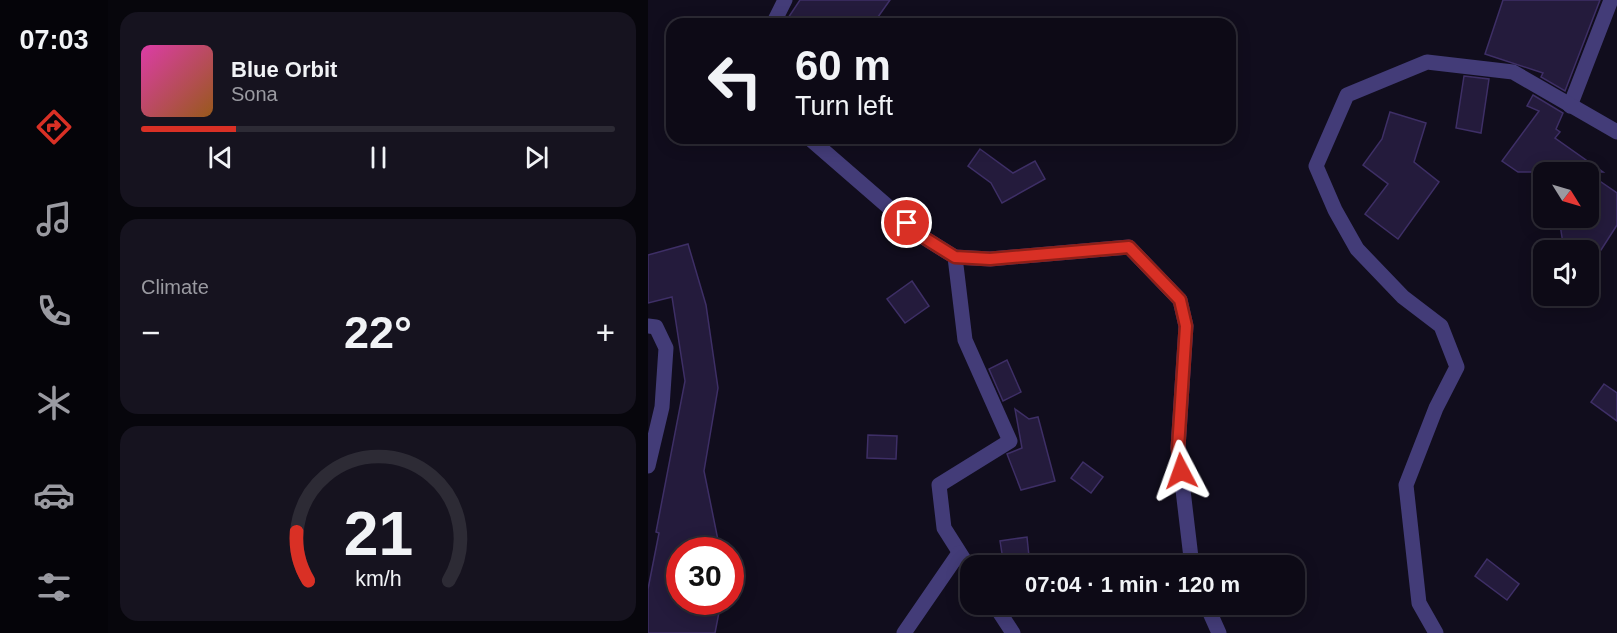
<!DOCTYPE html>
<meta charset="utf-8">
<style>
:root{--surface:#0d0a16;--page:#16131f;--text:#f1f3f6;--muted:#9a9aa1;--line:#2d2b35;--accent:#d93025}
body{margin:0;font-family:Arial,sans-serif;background:var(--page);color:var(--text);height:100vh;display:flex;flex-direction:column;font-size:22px;white-space:nowrap}
*{box-sizing:border-box;margin:0}
p{font-size:20px;color:var(--muted)}
.icon{flex:none;width:33px;height:33px;fill:none;stroke:currentColor;stroke-width:2;stroke-linecap:round;stroke-linejoin:round}
.map{position:relative;flex:1;overflow:hidden}
.sheet{display:flex;flex-direction:column;gap:12px;padding:12px;background:#07060c;width:540px}
.sheet>*{flex:none}
.hud{position:absolute;left:18px;top:18px;width:570px;height:126px;border-radius:18px;box-shadow:0 3px 15px #0003,0 0 0 2px var(--line);background:#0d0a16;color:var(--text);overflow:hidden}
.needle{width:39px;rotate:127deg}
.buttons{position:absolute;left:885px;top:162px;display:grid;gap:12px}
.buttons a{display:grid;place-items:center;width:66px;height:66px;border-radius:12px;background:var(--surface);box-shadow:0 3px 15px #0003,0 0 0 2px var(--line);font-size:30px}
.speed{position:absolute;left:18px;top:537px;display:flex;gap:12px;font-size:30px;font-weight:700;text-align:center}
.speed>*{display:grid;place-content:center;width:78px;height:78px;border-radius:50%;background:var(--surface);box-shadow:0 3px 15px #0003,0 0 0 2px var(--line);line-height:1}
.speed .limit{border:9px solid #d22;background:#fff;color:#111}
.pin{position:absolute;display:grid;place-items:center;width:51px;height:51px;color:#fff;margin:-26px;border:3px solid #fff;border-radius:50%;box-shadow:0 2px 6px #0007}
.me{position:absolute;width:66px;margin:-33px;rotate:356deg;stroke-linejoin:round;filter:drop-shadow(0 0 4px #0008)}
.turn{display:flex;align-items:center;gap:21px;height:126px;padding:0 30px;font-size:27px}
.turn .icon{width:78px;height:78px;stroke-width:2.5}
.turn b{display:block;font-size:42px;line-height:51px}
.big{font-size:45px;font-weight:800;line-height:1.1}
.sheet .tile{flex:1;display:flex;flex-direction:column;justify-content:center;gap:9px;min-width:0;padding:0 21px;border-radius:18px;background:var(--page)}
.sheet .dial{align-items:center;gap:0}
.dial svg{height:156px;overflow:visible;fill:none;stroke:var(--line);stroke-width:7;stroke-linecap:round;text-anchor:middle}
.dial text{fill:var(--text);stroke:none}
.song{display:flex;align-items:center;gap:18px}
.cover{width:72px;height:72px;border-radius:9px;background:linear-gradient(135deg,hsl(320 70% 55%),hsl(30 70% 35%))}
.played{height:6px;border-radius:3px;background:linear-gradient(90deg,var(--accent) 20%,var(--line) 20%)}
.keys{display:flex;justify-content:space-around;direction:ltr}
.heat{display:flex;justify-content:space-between;align-items:center;font-size:33px;direction:ltr}
.trip{position:absolute;left:312px;top:555px;width:345px;height:60px;border-radius:18px;background:var(--surface);box-shadow:0 3px 15px #0003,0 0 0 2px var(--line);font-weight:800;line-height:60px;text-align:center}
main{display:flex;flex:1;min-height:0}
.dock{display:flex;flex-direction:column;width:108px;justify-content:space-around;align-items:center;background:#050409;color:var(--muted)}
.dock .icon{width:42px;height:42px}
.dock .on{color:var(--accent)}
.dock b{font-size:27px;color:var(--text)}
.map>svg:first-child{display:block}
.building{fill:#241b3c;stroke:#3e2f66;stroke-width:1.5}
.lines{fill:none;stroke-linecap:round;stroke-linejoin:round}
.minor{stroke:#433c78;stroke-width:15}
.route-casing{stroke:#8d1f18;stroke-width:15}
.route{stroke:#d93025;stroke-width:10}
</style>
<main>
<nav class="dock">
<b>07:03</b>
<svg class="icon on" aria-label="directions" viewBox="0 0 24 24"><path d="M12 3l9 9-9 9-9-9zM9 14v-3h6M13 9l2 2-2 2"/></svg>
<svg class="icon" aria-label="music" viewBox="0 0 24 24"><path d="M9 18V5l10-2v13"/><circle cx="6" cy="18" r="3"/><circle cx="16" cy="16" r="3"/></svg>
<svg class="icon" aria-label="phone" viewBox="0 0 24 24"><path d="M5 4h4l2 5-3 2q2 4 5 5l2-3 5 2v4C11 20 4 13 5 4z"/></svg>
<svg class="icon" aria-label="climate" viewBox="0 0 24 24"><path d="M12 3v18M4 7l16 10M4 17L20 7"/></svg>
<svg class="icon" aria-label="car" viewBox="0 0 24 24"><path d="M5 17H2v-5l4-1 3-4h7l3 4 3 1v5h-3M9 17h6M6 11h13"/><circle cx="7" cy="17" r="2"/><circle cx="17" cy="17" r="2"/></svg>
<svg class="icon" aria-label="filters" viewBox="0 0 24 24"><path d="M4 7h16M4 17h16"/><circle cx="9" cy="7" r="2"/><circle cx="15" cy="17" r="2"/></svg>
</nav>
<section class="sheet">
<div class="tile">
<div class="song"><i class="cover"></i><div><b>Blue Orbit</b><p>Sona</p></div></div>
<div class="played"></div>
<div class="keys"><svg class="icon" aria-label="previous" viewBox="0 0 24 24"><path d="M18 5L8 12l10 7zM5 5v14"/></svg><svg class="icon" aria-label="pause" viewBox="0 0 24 24"><path d="M8 5v14M16 5v14"/></svg><svg class="icon" aria-label="next" viewBox="0 0 24 24"><path d="M6 5l10 7-10 7zM19 5v14"/></svg></div>
</div>
<div class="tile"><p>Climate</p>
<div class="heat"><a>−</a><b class="big">22°</b><a>+</a></div>
</div>
<div class="tile dial"><svg viewBox="0 0 100 80">
<path d="M14 69A42 42 0 1 1 86 69"/>
<path d="M14 69A42 42 0 0 1 8 44" stroke="#d93025"/>
<text x="50" y="56" font-size="32" font-weight="700">21</text>
<text x="50" y="72" font-size="11">km/h</text>
</svg></div>
</section>
<div class="map">
<svg width="969" height="633" viewBox="0 0 969 633">
<rect width="100%" height="100%" fill="#110d1d"/>
<g class="building">
<path d="M 152,0 L 242,0 L 225,24 L 136,24 Z"/>
<path d="M 855,0 L 952,0 L 917,91 L 893,77 L 895,73 L 837,54 Z"/>
<path d="M 816,76 L 841,79 L 833,133 L 808,128 Z"/>
<path d="M 885,95 L 915,113 L 908,129 L 912,132 L 907,138 L 955,172 L 870,172 L 854,161 L 891,111 L 879,106 Z"/>
<path d="M 742,112 L 778,123 L 766,162 L 791,182 L 750,239 L 717,214 L 740,184 L 715,165 L 734,139 Z"/>
<path d="M 332,149 L 365,173 L 387,161 L 397,179 L 354,203 L 343,183 L 320,166 Z"/>
<path d="M 940,173 L 969,193 L 969,225 L 953,250 L 916,250 L 911,218 L 940,218 Z"/>
<path d="M 40,244 L 58,305 L 70,388 L 56,471 L 72,550 L 32,550 L 32,602 L 73,602 L 67,633 L 0,633 L 0,589 L 11,533 L 8,532 L 37,381 L 24,297 L 0,303 L 0,255 Z"/>
<path d="M 264,281 L 281,306 L 257,323 L 239,299 Z"/>
<path d="M 359,360 L 373,392 L 355,401 L 341,369 Z"/>
<path d="M 956,384 L 969,393 L 969,421 L 943,402 Z"/>
<path d="M 367,409 L 381,419 L 390,417 L 407,481 L 373,490 L 359,454 L 374,448 Z"/>
<path d="M 220,435 L 249,436 L 248,459 L 219,458 Z"/>
<path d="M 435,462 L 455,477 L 443,493 L 423,478 Z"/>
<path d="M 379,537 L 382,566 L 356,566 L 352,541 Z"/>
<path d="M 839,559 L 871,584 L 859,600 L 827,576 Z"/>
</g>
<g class="lines">
<g class="minor">
<path d="M 125,24 L 137,0"/>
<path d="M 922,106 L 963,0"/>
<path d="M 161,138 L 275,237 L 307,257 L 317,340 L 362,441 L 291,485 L 296,528 L 322,569"/>
<path d="M 307,257 L 342,259 L 481,247 L 532,300 L 538,326 L 530,448 L 544,566"/>
<path d="M 0,326 L 8,327 L 18,348 L 14,407 L 0,466"/>
<path d="M 346,604 L 365,633"/>
<path d="M 558,604 L 571,633"/>
<path d="M 256,633 L 311,553"/>
<path d="M 788,633 L 771,603 L 758,485 L 788,408 L 809,367 L 793,326 L 755,297 L 709,249 L 687,210 L 668,166 L 699,95 L 779,62 L 865,72 L 969,132"/>
</g>
</g>
<g class="lines">
<g class="route-casing">
<path id="route" d="M 259,223 L 275,237 L 307,257 L 342,259 L 481,247 L 532,300 L 538,326 L 530,448 L 533,471"/>
</g>
<use href="#route" class="route"/>
</g>
</svg>
<div class="buttons">
<a><svg class="needle" viewBox="-14 -14 28 28"><path d="M0-13l5 13h-10z" fill="#e53935"/><path d="M0 13l5-13h-10z" fill="#9a9aa1"/></svg></a>
<a><svg class="icon" aria-label="sound" viewBox="0 0 24 24"><path d="M4 9h4l5-4v14l-5-4H4zM17 9q2 3 0 6"/></svg></a>
</div>
<div class="speed"><div class="limit">30</div></div>
<div class="pin" style="left:259px;top:223px;background:#d93025"><svg class="icon" aria-label="arrive" viewBox="0 0 24 24"><path d="M6 21V4h12l-3 4 3 4H6"/></svg></div>
<svg class="me" style="left:533px;top:471px" viewBox="-20 -20 40 40"><path d="M0-17L14 15 0 8-14 15z" fill="#d93025" stroke="#fff" stroke-width="4"/></svg>
<div class="trip">07:04 · 1 min · 120 m</div>
<div class="hud">
<div class="turn"><svg class="icon" aria-label="left" viewBox="0 0 24 24"><path d="M17 20v-9H6M10 6l-5 5 5 5"/></svg><div><b>60 m</b>Turn left</div></div>
</div>
</div>
</main>
